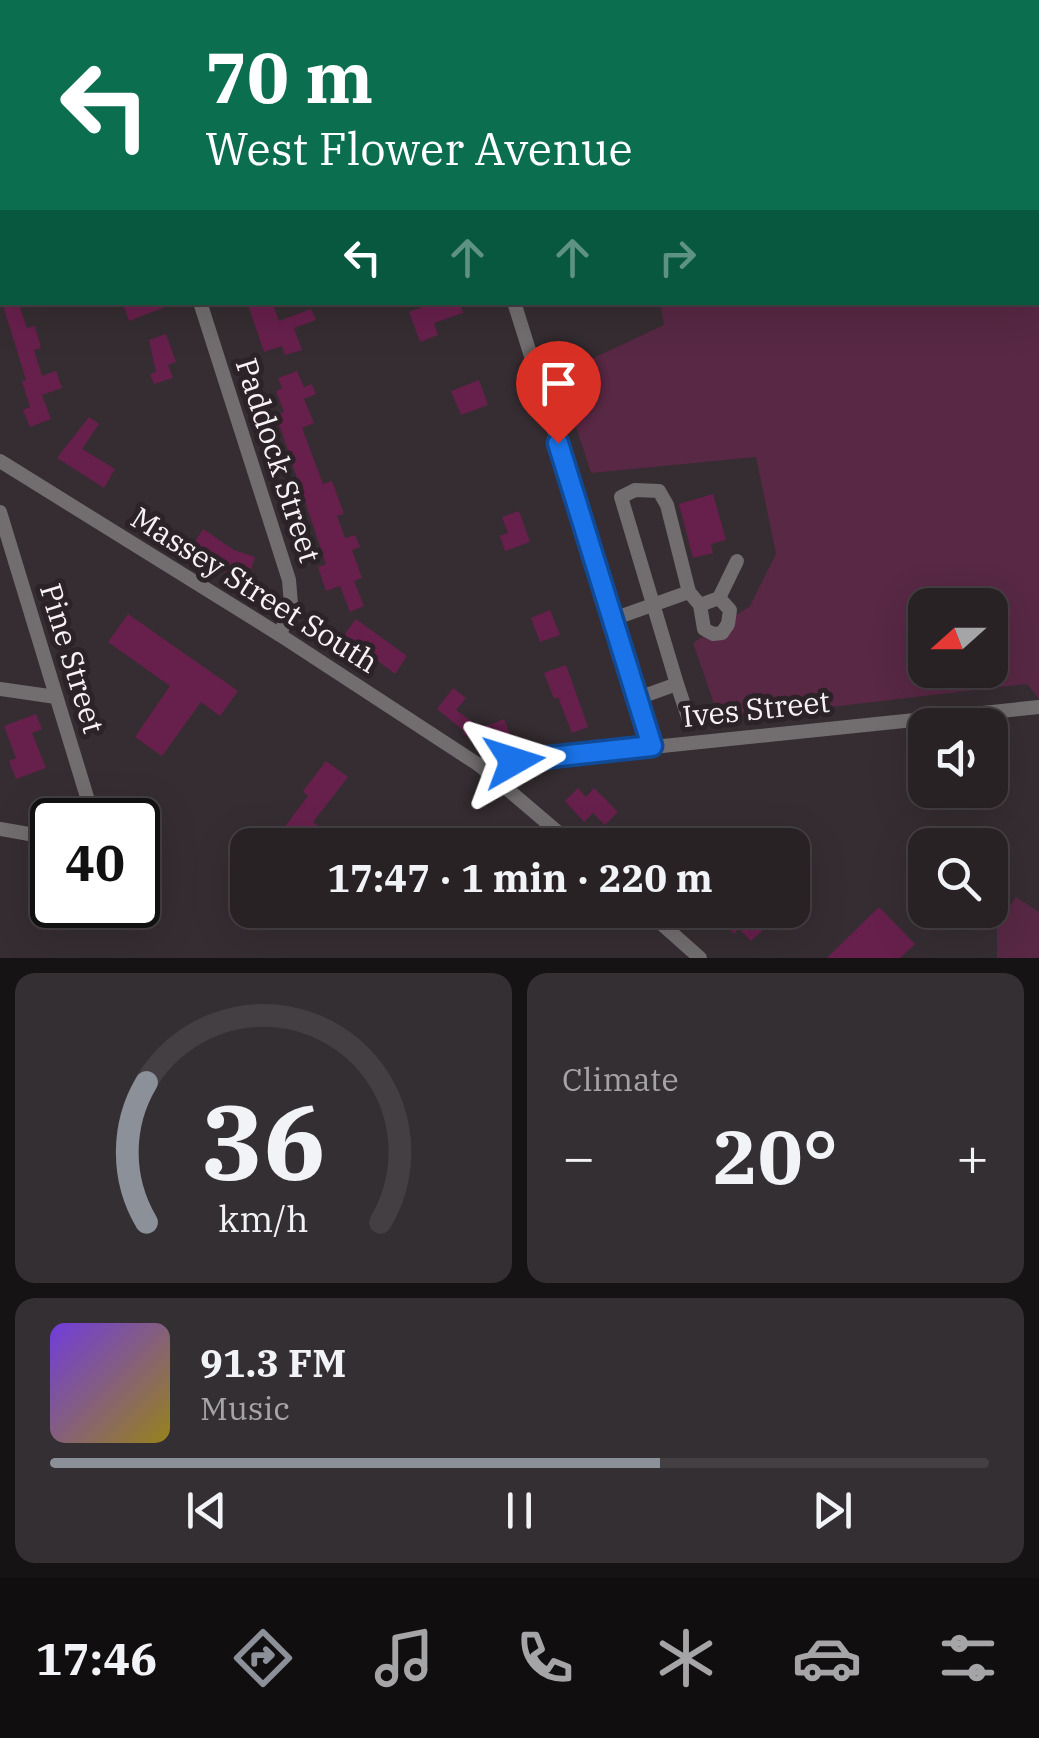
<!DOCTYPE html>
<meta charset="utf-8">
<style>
:root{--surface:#282225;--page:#342f32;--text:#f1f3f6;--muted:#a5a4a7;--line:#443f42;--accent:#8c9099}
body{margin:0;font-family:"IBM Plex Serif",serif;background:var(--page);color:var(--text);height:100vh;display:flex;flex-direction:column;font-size:38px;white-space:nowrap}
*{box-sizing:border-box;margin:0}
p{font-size:32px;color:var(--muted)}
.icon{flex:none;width:55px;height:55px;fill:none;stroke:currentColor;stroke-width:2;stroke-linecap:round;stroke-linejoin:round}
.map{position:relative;height:958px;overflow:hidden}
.panel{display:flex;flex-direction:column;gap:15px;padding:15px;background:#161314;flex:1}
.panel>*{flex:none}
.top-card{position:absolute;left:0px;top:0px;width:1040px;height:305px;box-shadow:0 10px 40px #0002,0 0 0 2px var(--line);background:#0b6e4f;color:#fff;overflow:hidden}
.needle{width:65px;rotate:249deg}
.buttons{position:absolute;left:908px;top:588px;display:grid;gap:20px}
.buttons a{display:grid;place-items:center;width:100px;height:100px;border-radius:20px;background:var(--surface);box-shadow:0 10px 40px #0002,0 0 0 2px var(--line);font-size:50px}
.speed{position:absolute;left:30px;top:798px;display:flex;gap:20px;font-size:50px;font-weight:700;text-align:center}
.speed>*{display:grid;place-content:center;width:130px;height:130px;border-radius:50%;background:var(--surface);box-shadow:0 10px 40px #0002,0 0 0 2px var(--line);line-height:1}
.speed .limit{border:5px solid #111;border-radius:15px;background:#fff;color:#111}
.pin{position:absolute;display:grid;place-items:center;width:85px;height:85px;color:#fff;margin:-102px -42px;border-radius:50% 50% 50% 0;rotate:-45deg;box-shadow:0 0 10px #0007}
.pin .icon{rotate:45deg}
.me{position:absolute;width:110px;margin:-55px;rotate:84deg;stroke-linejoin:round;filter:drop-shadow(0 0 8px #0008)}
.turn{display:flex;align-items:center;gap:35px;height:210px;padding:0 40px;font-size:45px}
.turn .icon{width:130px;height:130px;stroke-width:2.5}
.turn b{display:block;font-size:70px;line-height:85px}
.lanes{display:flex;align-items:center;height:95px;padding:0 40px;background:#0003;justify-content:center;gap:50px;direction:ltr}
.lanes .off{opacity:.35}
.big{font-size:75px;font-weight:800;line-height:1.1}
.panel .widget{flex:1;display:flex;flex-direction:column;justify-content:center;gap:15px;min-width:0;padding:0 35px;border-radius:20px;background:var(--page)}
.panel .dial{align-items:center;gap:0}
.dial svg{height:260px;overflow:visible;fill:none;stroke:var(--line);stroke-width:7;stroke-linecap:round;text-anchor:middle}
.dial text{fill:var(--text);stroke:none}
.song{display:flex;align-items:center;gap:30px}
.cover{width:120px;height:120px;border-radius:15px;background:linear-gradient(135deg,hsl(260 70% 55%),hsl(50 70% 35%))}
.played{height:10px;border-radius:5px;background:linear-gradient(90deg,var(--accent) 65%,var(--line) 65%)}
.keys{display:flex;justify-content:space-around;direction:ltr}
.heat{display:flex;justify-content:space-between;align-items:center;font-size:55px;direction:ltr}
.panel .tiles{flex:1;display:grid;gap:15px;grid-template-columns:1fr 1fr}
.widget:last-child{grid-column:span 2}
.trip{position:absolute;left:230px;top:828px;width:580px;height:100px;border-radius:20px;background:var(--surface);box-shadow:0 10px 40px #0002,0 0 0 2px var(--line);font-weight:800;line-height:100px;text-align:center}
.tabs{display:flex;height:160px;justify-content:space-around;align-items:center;background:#100e0f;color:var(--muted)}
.tabs .icon{width:70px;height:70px}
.tabs .selected{color:var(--accent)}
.tabs b{font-size:45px;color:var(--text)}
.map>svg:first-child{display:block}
.green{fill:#582844;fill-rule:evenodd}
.building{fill:#67204c}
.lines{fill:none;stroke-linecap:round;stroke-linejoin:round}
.minor{stroke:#726e70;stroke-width:14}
.route-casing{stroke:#114b97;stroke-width:25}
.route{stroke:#1a73e8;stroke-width:18}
.labels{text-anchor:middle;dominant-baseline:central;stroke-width:10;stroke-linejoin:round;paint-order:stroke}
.street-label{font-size:30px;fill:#f7f2f5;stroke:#2b2327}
</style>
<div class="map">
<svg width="1039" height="958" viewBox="0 0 1039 958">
<rect width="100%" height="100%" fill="#352d31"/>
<g class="green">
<path d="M 438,0 L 1039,0 L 1039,699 L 1027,684 L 831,707 L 721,724 L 693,643 L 750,606 L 776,554 L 756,457 L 591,473 L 559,374 L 664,325 L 660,303 L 1038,302 L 1038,2 ZM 925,605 L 990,605 L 990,670 L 925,670 Z"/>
<path d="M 1016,897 L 1039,912 L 1039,958 L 997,958 L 997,926 Z"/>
</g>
<g class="building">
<path d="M 2,302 L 18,302 L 27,328 L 35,326 L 41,348 L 34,350 L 42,376 L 56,371 L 62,388 L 42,395 L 51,419 L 30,427 L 23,410 L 30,407 L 22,381 L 26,380 Z"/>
<path d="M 122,302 L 175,302 L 175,303 L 129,321 Z"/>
<path d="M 247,302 L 272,302 L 279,321 L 311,309 L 316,320 L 294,328 L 302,350 L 285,355 L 282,346 L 264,352 Z"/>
<path d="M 436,302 L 459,302 L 463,313 L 434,323 L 438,335 L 420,342 L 409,312 Z"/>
<path d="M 166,334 L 176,362 L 168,365 L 173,378 L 154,384 L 150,374 L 156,372 L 149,340 Z"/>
<path d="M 297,371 L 304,387 L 312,384 L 316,394 L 304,399 L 314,423 L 302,428 L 323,484 L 332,481 L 344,514 L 337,516 L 345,538 L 355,535 L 360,547 L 352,550 L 362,578 L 354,581 L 364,606 L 350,612 L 340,586 L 326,591 L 318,567 L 326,564 L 276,415 L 284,412 L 276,391 L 282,388 L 278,378 Z"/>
<path d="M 479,380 L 488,405 L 461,415 L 451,391 Z"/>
<path d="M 89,417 L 99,424 L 82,449 L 115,469 L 104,488 L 57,458 Z"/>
<path d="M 713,494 L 726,540 L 711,544 L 713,553 L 693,558 L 679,504 Z"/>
<path d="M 519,511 L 530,542 L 505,551 L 500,536 L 508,533 L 502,517 Z"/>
<path d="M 203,529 L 234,550 L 255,557 L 246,585 L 229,579 L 230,575 L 190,550 Z"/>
<path d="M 550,610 L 560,635 L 540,642 L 531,618 Z"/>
<path d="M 128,614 L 238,691 L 220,716 L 201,702 L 162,756 L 135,737 L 170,686 L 108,642 Z"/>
<path d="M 356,619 L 407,656 L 395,674 L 344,635 Z"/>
<path d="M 566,665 L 588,727 L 572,733 L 558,697 L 554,699 L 544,673 Z"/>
<path d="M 453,688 L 466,698 L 456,710 L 481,728 L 504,719 L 514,744 L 502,749 L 493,726 L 479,745 L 462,733 L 464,731 L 437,709 Z"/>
<path d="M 36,714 L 42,729 L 32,733 L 46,768 L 16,779 L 9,761 L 16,758 L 4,726 Z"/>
<path d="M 326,761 L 348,777 L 313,822 L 325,831 L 314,845 L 271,845 L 308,796 L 303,791 Z"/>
<path d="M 578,788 L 586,797 L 594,788 L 618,812 L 605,825 L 593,813 L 584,822 L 565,801 Z"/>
<path d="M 879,907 L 915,944 L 900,958 L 827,958 Z"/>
<path d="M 712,910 L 746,910 L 764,929 L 751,941 L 739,929 L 734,934 Z"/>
</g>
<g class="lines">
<g class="minor">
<path d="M 104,0 L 105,2"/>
<path d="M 419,0 L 420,2"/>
<path d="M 200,302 L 289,580 L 291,604 L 280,635"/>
<path d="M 514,302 L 653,746"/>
<path d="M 0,461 L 280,635 L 479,765 L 573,845"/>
<path d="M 0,512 L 94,820"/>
<path d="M 689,592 L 700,605 L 704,629 L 713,634 L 722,633 L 728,624 L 730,610 L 719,598 L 700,605"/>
<path d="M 719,598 L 737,561"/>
<path d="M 613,619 L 689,592 L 667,505 L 659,491 L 635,490 L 621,497 L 677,684 L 638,698"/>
<path d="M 677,684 L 689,720"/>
<path d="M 0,689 L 56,697"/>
<path d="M 479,765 L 1039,707"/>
<path d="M 0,829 L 52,838"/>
<path d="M 122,905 L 126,918"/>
<path d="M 646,910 L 700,958"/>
</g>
</g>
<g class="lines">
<g class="route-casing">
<path id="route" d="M 514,761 L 652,746 L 558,443"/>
</g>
<use href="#route" class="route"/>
</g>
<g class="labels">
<g class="street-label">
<text transform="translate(279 460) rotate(72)">Paddock Street</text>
<text transform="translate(255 589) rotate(32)">Massey Street South</text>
<text transform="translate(73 658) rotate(73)">Pine Street</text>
<text transform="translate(756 708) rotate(-6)">Ives Street</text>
</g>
</g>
</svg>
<div class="buttons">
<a><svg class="needle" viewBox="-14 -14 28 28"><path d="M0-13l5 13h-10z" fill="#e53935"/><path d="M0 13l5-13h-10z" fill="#a5a4a7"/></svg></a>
<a><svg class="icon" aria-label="sound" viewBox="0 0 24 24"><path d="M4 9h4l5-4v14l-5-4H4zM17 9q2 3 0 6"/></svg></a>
<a><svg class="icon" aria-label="search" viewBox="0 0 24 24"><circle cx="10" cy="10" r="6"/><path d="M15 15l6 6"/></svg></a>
</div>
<div class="speed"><div class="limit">40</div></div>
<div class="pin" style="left:558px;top:443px;background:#d93025"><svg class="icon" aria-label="arrive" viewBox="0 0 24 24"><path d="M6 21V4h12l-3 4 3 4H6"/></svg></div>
<svg class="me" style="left:514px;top:761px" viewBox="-20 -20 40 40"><path d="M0-17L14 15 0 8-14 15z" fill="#1a73e8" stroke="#fff" stroke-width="4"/></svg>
<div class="trip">17:47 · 1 min · 220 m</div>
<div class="top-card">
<div class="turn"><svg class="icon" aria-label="left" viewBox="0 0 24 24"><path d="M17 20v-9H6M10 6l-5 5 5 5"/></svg><div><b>70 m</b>West Flower Avenue</div></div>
<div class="lanes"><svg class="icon" aria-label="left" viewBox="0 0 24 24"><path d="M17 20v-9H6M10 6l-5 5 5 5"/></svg><svg class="icon off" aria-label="ahead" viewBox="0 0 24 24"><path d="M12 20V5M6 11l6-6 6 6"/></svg><svg class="icon off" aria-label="ahead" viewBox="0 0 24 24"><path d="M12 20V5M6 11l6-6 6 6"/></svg><svg class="icon off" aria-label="right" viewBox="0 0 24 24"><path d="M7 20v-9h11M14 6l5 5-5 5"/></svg></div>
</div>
</div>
<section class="panel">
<div class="tiles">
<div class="widget dial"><svg viewBox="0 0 100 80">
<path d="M14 69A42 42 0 1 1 86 69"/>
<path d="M14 69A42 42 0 0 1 14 26" stroke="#8c9099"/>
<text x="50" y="56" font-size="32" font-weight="700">36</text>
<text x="50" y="72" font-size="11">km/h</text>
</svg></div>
<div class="widget"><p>Climate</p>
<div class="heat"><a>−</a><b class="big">20°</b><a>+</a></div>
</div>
<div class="widget">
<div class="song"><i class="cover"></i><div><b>91.3 FM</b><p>Music</p></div></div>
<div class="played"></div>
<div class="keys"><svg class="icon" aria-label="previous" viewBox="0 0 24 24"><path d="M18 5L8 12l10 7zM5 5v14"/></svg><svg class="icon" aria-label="pause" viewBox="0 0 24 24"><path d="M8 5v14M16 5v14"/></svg><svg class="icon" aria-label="next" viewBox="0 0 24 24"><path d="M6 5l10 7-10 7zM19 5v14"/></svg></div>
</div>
</div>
</section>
<nav class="tabs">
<b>17:46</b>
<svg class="icon selected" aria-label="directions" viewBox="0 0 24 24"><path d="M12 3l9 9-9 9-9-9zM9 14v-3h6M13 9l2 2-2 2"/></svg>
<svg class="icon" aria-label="music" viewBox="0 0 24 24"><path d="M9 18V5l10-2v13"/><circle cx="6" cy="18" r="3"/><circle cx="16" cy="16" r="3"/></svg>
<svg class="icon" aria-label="phone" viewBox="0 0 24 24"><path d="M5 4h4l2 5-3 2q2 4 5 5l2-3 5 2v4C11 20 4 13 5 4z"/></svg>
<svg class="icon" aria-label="climate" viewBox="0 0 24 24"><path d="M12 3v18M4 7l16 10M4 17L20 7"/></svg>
<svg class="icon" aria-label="car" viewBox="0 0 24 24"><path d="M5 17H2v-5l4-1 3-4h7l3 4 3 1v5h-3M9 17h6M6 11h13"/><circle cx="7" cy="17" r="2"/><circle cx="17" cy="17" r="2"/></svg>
<svg class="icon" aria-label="filters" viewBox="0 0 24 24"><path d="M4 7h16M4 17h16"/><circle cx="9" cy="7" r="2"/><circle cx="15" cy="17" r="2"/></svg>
</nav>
